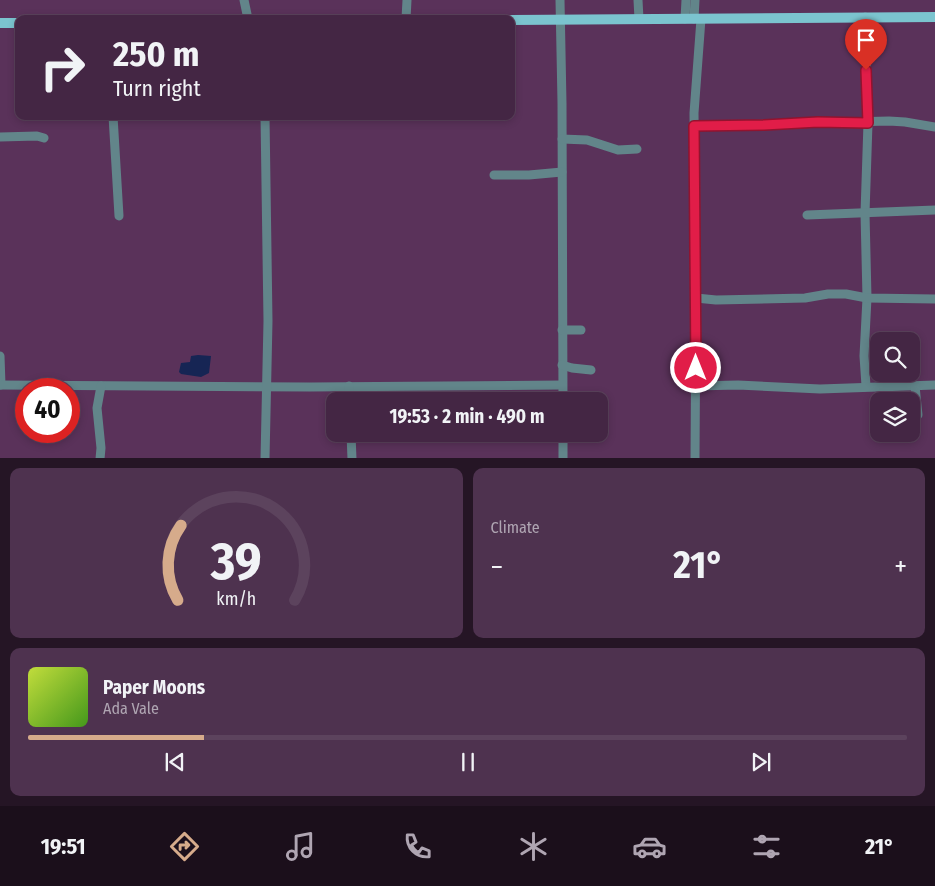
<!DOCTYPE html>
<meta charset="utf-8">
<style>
:root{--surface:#442644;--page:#4e324f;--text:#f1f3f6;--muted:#afa5b2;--line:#5c435d;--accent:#d6ab8b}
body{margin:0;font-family:"Fira Sans Condensed",sans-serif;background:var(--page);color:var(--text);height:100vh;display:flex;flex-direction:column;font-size:19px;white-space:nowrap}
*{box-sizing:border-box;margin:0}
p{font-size:16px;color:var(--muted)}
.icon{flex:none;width:28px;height:28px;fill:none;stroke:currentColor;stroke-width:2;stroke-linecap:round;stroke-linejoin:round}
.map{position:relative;height:458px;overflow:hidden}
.sheet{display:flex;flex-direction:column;gap:10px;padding:10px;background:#251525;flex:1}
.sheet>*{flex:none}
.hud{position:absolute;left:15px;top:15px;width:500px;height:105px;border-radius:10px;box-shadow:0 2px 8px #0003,0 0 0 1px var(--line);background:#442644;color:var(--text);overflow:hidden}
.controls{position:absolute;left:870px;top:332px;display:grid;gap:10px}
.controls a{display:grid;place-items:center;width:50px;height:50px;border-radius:10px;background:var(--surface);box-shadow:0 2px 8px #0003,0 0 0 1px var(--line);font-size:25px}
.speed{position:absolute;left:15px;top:378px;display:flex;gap:10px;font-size:25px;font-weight:700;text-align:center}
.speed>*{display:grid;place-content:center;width:65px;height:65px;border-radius:50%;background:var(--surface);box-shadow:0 2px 8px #0003,0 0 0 1px var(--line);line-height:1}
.speed .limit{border:8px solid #d22;background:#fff;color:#111}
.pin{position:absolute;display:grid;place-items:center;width:42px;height:42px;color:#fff;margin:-51px -21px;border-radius:50% 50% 50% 0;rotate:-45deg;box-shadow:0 0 5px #0007}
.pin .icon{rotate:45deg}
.me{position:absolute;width:55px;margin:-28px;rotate:0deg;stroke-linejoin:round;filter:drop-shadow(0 0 4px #0008)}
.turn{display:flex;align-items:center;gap:18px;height:105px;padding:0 15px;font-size:22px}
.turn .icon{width:65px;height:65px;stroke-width:2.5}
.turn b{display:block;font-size:35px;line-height:42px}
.big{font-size:38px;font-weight:700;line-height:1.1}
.sheet .card{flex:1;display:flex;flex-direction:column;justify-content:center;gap:8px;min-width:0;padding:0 18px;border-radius:10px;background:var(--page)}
.sheet .dial{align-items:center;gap:0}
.dial svg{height:130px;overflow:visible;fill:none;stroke:var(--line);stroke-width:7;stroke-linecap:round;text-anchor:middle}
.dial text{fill:var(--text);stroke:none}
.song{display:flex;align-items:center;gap:15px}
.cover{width:60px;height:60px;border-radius:8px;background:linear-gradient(135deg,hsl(70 70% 55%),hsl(100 70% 35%))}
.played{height:5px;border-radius:2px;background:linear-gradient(90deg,var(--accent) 20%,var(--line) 20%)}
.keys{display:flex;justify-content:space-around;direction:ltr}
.heat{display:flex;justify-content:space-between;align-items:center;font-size:28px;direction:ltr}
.sheet .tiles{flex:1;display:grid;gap:10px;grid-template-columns:1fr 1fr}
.card:last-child{grid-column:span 2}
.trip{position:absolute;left:326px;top:392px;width:282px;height:50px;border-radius:10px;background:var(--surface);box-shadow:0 2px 8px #0003,0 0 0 1px var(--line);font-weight:700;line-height:50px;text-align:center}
.dock{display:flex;height:80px;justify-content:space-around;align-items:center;background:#1b0f1b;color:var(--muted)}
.dock .icon{width:35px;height:35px}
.dock .current{color:var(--accent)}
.dock b{font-size:22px;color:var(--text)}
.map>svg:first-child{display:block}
.water{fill:#162554}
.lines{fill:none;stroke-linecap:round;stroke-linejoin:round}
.minor{stroke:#62858a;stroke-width:9}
.major{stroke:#7bc4cf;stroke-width:10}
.route-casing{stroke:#92132f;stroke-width:12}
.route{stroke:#e11d48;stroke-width:9}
</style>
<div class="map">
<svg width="935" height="459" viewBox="0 0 935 459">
<rect width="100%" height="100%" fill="#5a325a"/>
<path class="water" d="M 198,355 L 211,356 L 209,373 L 201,377 L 181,374 L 179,372 L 181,363 L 190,362 L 191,356 Z"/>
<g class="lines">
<g class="minor">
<path d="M 244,0 L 248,19"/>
<path d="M 560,0 L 562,103 L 563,401"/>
<path d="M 638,0 L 639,19"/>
<path d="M 865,17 L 868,123 L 865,213 L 867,298 L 864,356 L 866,386"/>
<path d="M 406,19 L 407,0"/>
<path d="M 685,19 L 686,0"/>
<path d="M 694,19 L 695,0"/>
<path d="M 113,116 L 119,216"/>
<path d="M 694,126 L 889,121 L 905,122 L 935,127"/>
<path d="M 0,137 L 37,136 L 44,138"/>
<path d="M 562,139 L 587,140 L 618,150 L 637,149"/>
<path d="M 494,175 L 529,175 L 562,172"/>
<path d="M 807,215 L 935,210"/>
<path d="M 696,298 L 716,300 L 805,298 L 828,294 L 846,294 L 867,298 L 935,299"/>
<path d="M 562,330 L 581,330"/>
<path d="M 0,356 L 1,385"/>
<path d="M 562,365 L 572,368 L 591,370"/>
<path d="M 0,385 L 310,387 L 562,385"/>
<path d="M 349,386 L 350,401"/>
<path d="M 695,386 L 738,385 L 820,389 L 935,385"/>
<path d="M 915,386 L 918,415"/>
<path d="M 351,434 L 352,459"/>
<path d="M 563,434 L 563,459"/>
<path d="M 100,459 L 101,448 L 97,408 L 101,386"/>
<path d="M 265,459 L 268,321 L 265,116"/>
<path d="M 695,459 L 696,298 L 694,113 L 701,19"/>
</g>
<g class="major">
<path d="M 511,20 L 935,17"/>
<path d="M 0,23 L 19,23"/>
</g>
</g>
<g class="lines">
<g class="route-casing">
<path id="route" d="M 696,368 L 694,126 L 764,125 L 818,122 L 868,123 L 866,70"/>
</g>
<use href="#route" class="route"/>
</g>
</svg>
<div class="controls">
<a><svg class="icon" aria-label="search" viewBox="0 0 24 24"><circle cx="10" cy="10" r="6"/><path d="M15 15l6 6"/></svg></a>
<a><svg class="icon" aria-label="layers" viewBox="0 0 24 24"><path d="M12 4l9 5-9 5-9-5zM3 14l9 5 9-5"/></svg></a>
</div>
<div class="speed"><div class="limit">40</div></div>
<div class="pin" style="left:866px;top:70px;background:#d93025"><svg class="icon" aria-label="arrive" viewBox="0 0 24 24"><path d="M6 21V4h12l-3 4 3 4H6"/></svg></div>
<svg class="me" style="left:696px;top:368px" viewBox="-20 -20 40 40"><circle r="17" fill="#e11d48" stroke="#fff" stroke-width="3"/><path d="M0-11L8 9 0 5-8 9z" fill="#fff"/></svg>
<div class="trip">19:53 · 2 min · 490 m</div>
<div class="hud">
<div class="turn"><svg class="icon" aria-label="right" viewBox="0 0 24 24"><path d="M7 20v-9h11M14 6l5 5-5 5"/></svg><div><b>250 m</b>Turn right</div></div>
</div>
</div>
<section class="sheet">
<div class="tiles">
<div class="card dial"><svg viewBox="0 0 100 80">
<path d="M14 69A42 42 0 1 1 86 69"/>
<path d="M14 69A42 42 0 0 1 16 23" stroke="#d6ab8b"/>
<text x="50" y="56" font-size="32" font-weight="700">39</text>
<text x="50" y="72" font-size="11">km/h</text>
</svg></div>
<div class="card"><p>Climate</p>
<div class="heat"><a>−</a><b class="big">21°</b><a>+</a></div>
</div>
<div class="card">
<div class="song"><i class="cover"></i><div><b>Paper Moons</b><p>Ada Vale</p></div></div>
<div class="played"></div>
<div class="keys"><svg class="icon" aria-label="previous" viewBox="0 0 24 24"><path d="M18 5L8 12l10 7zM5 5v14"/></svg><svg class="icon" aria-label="pause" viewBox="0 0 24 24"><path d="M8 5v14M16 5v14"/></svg><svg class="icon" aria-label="next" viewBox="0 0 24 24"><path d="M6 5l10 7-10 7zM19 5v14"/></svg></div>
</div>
</div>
</section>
<nav class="dock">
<b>19:51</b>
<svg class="icon current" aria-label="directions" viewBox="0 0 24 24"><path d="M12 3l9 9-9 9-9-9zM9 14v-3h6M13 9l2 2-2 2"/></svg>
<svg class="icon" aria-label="music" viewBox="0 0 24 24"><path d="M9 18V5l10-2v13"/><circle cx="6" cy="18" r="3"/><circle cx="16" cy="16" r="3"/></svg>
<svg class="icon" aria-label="phone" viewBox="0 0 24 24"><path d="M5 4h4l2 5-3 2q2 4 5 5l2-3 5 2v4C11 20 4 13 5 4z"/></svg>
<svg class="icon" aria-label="climate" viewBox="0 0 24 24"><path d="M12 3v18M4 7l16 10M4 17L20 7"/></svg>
<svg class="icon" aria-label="car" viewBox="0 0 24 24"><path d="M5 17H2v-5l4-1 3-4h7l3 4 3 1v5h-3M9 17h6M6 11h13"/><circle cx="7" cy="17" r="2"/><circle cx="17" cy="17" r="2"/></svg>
<svg class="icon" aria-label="filters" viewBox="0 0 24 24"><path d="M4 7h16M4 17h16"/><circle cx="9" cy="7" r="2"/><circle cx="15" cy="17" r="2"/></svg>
<b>21°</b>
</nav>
